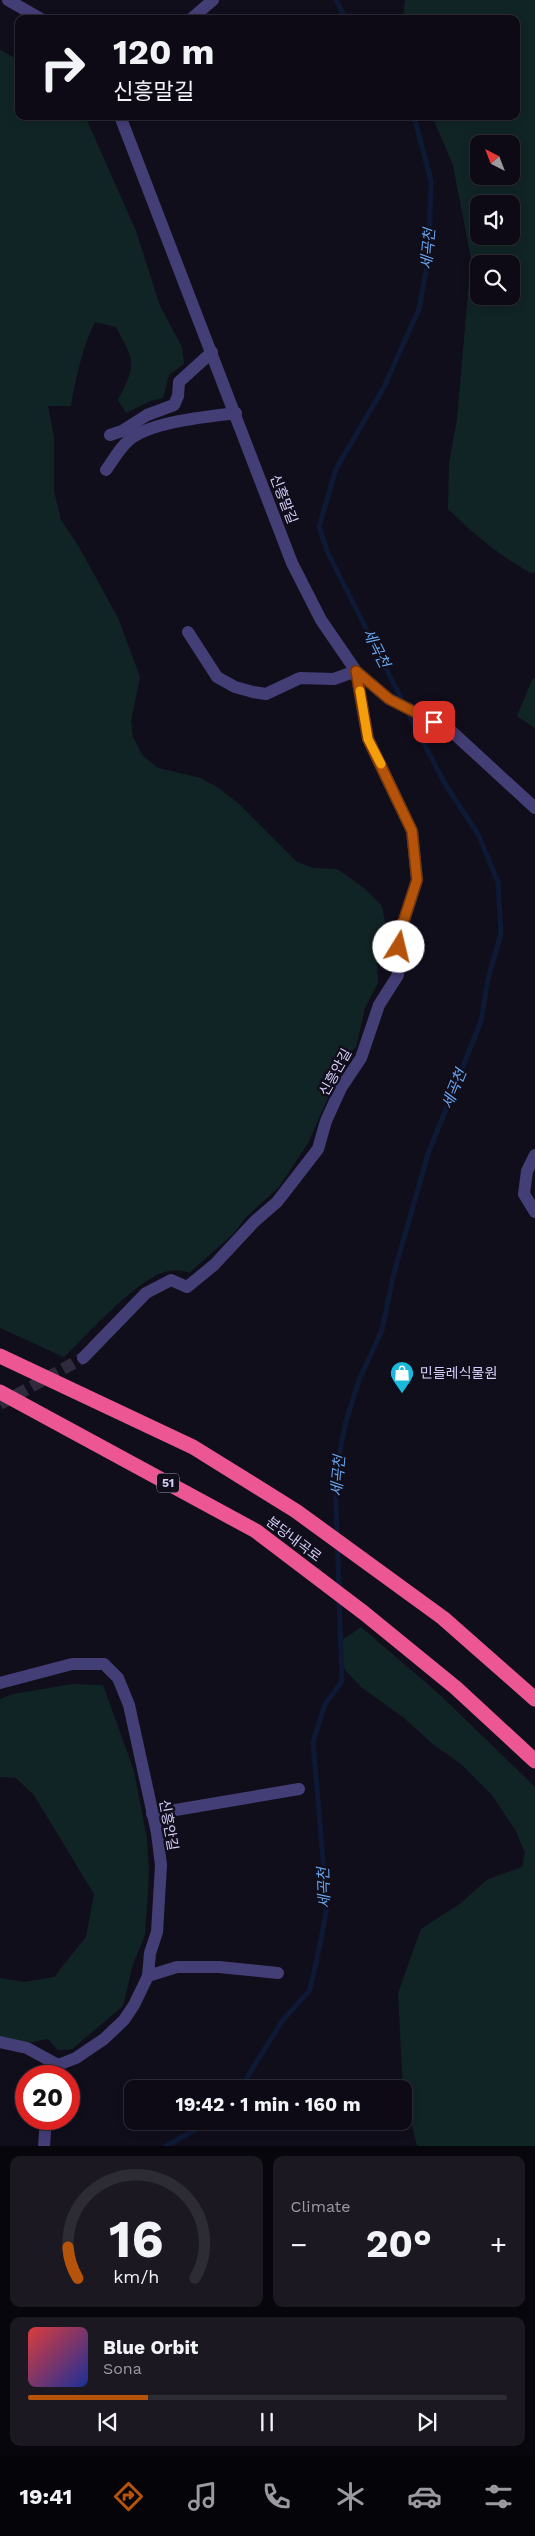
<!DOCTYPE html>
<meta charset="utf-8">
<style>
:root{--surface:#0d0a15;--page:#1b1822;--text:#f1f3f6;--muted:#9a9aa0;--line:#2d2b34;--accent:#b45309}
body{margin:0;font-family:"Work Sans","Noto Sans KR",sans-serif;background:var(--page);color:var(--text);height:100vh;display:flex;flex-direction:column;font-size:19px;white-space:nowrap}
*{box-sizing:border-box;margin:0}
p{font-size:16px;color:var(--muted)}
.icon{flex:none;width:28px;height:28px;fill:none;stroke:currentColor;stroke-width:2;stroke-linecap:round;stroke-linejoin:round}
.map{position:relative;height:2146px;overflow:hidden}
.panel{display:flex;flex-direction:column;gap:10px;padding:10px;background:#07060c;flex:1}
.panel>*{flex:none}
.top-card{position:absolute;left:15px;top:15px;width:505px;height:105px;border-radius:10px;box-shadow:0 2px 8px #0003,0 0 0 1px var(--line);background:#0d0a15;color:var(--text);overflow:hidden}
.needle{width:32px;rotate:318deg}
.tools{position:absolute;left:470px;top:135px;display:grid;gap:10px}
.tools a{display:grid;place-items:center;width:50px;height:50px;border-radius:10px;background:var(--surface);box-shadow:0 2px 8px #0003,0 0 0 1px var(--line);font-size:25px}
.speed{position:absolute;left:15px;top:2065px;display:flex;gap:10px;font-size:25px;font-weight:700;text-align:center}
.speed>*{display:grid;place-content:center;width:65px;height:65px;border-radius:50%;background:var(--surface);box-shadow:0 2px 8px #0003,0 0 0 1px var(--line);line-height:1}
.speed .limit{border:8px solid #d22;background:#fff;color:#111}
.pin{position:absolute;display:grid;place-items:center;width:42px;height:42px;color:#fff;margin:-21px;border-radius:10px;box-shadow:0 2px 8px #0006}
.me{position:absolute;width:55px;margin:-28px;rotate:9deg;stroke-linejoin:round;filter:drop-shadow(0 0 4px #0008)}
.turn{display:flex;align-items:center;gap:18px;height:105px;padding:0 15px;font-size:22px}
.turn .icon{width:65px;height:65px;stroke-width:2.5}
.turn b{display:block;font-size:35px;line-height:42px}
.big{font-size:38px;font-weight:700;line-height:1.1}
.panel .card{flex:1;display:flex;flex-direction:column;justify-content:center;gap:8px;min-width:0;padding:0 18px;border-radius:10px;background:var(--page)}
.panel .dial{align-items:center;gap:0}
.dial svg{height:130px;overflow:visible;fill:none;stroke:var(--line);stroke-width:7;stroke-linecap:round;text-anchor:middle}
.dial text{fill:var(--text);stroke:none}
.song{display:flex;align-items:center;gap:15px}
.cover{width:60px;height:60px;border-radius:8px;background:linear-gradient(135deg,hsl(0 70% 55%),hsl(230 70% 35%))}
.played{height:5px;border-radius:2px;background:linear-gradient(90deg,var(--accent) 25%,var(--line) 25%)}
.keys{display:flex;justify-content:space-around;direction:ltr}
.heat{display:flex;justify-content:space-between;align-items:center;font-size:28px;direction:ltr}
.panel .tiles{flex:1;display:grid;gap:10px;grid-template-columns:1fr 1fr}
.card:last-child{grid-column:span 2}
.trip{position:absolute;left:124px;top:2080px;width:288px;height:50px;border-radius:10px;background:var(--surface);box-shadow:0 2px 8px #0003,0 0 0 1px var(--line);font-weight:700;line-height:50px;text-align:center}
.tabs{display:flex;height:80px;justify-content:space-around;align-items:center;background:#050408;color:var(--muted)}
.tabs .icon{width:35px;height:35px}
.tabs .current{color:var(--accent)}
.tabs b{font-size:22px;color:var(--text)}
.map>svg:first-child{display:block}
.green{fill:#112425;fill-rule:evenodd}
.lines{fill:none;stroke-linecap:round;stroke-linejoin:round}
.stream{stroke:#0e1935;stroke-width:5}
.minor-tunnel{stroke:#2f2b3d;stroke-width:12;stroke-dasharray:12 6;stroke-linecap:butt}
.minor{stroke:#443e76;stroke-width:12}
.highway{stroke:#ec5793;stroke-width:15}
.route-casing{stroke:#753606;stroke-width:12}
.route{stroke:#b45309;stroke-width:9}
.slow{stroke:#f59e0b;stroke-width:9}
.labels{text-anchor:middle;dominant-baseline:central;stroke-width:5;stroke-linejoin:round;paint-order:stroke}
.shield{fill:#110e1c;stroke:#9b94b7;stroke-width:1}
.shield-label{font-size:12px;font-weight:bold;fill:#d6cef9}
.street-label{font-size:14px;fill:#d6cef9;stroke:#110e1c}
.poi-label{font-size:14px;fill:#d6cef9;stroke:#110e1c;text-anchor:start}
.water-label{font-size:15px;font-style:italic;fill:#68a6ee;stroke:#110e1c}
</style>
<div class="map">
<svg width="535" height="2146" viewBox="0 0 535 2146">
<rect width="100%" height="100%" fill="#110e1c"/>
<g class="green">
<path d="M 405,0 L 535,0 L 535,572 L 531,573 C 499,556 474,534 448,509 L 449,463 L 457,419 L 471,259 L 453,165 L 432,116 L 516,116 L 516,19 L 403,19 ZM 479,144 L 511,144 L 511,176 L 479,176 ZM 479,204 L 511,204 L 511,236 L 479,236 ZM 479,264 L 511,264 L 511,296 L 479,296 Z"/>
<path d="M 0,50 L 19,60 L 19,116 L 85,116 L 136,231 L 160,306 L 182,347 L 184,364 L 169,375 L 163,398 L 150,401 L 126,413 L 118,400 C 136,364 136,364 116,327 L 95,322 C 83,345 75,380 71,406 L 48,406 L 54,436 L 54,491 L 61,520 L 79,547 L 118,618 L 140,677 L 131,721 L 133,737 L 143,756 L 158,768 L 201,778 L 220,789 L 239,804 L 297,862 L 313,868 L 337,869 L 364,888 L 382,906 L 386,927 L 377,957 L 378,983 L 365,1008 L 356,1047 L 345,1059 L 308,1143 L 279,1187 L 246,1217 L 233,1234 L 189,1273 C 179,1269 166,1270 155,1276 C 125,1292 90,1332 64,1357 L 0,1328 Z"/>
<path d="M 535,678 L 535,728 L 517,716 L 532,680 Z"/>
<path d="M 361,1627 L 439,1694 L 535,1787 L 535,2146 L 417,2146 L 403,2090 L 398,1993 L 421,1929 L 461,1903 L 488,1879 L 522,1867 L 525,1853 L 516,1831 L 492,1795 L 461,1764 L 434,1745 L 404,1718 L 361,1687 L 345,1670 L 339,1652 L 341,1641 Z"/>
<path d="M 72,1684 L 103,1685 L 134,1771 L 147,1839 L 149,1875 L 145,1935 L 133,1964 L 123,2006 L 72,2049 L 58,2050 L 48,2039 L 0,2048 L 0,1978 L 25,1982 L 54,1977 L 86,1937 L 94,1894 L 34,1795 L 16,1778 L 0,1777 L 0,1699 L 13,1694 Z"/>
</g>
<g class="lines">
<g class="stream">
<path d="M 336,0 L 346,19"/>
<path d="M 404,704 L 328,553 L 319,527 L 336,469 L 384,387 L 419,309 L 429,255 L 431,181 L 414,116"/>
<path d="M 339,1590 L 335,1476 L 345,1425 L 359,1380 L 382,1330 L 394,1273 L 428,1154 L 481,1021 L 488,979 L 501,933 L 498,882 L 478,834 L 445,784 L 407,711"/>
<path d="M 240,2089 L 282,2021 L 310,1990 L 319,1949 L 327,1907 L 313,1742 L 325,1704 L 342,1681 L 339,1599"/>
<path d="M 166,2146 L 211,2121"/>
</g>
<path class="minor-tunnel" d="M 0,1404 L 83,1358"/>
<g class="minor">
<path d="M 8,0 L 41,19"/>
<path d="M 191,19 L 213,0"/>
<path d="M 120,116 L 292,563 L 321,620 L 356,671 L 389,699 L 449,729 L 535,808"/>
<path d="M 110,435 L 122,431 L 147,415 L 174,405 L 178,396 L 179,382 L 212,352"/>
<path d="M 106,470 C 114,459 122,444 133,437 C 157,421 207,417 236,413"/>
<path d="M 535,1155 L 527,1171 L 524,1194 L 535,1212"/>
<path d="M 83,1358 L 146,1293 L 171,1280 L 187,1287 L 214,1265 L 254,1222 L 277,1202 L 318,1149 L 326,1121 L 341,1088 L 361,1058 L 379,1005 L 398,975 L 400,933 L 417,880 L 412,831 L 368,739 L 356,671 L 334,679 L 300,678 L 266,694 L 253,692 L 235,687 L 217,677 L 188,632"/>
<path d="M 0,1683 L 72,1664 L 104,1664 L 118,1678 L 129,1705 L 157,1833 L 161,1865 L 157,1932 L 150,1953 L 148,1976 L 134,2005 L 124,2020 L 104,2039 L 76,2058 L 58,2065 L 49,2076"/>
<path d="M 152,1814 L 299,1789"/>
<path d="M 148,1976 L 177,1967 L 219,1967 L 278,1973"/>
<path d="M 0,2042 L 27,2048 L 58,2065"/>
<path d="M 44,2146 L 46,2119"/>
</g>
<g class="highway">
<path d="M 0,1356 L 193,1447 L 296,1511 L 443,1618 L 535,1699"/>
<path d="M 0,1392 L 256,1531 L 364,1613 L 456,1688 L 535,1761"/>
</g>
</g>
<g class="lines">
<g class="route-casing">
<path id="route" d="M 399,947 L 400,932 L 417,880 L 412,831 L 368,739 L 356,671 L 389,699 L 434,722"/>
</g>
<use href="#route" class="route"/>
<path class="slow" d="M 360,691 L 368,739 L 381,764"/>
</g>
<defs>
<g id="shop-pin" transform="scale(1.25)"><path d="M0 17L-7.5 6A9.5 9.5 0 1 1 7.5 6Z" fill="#19b9db" stroke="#110e1c"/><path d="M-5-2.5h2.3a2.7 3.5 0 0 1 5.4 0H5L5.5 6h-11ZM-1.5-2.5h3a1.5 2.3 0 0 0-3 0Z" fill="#fff"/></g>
</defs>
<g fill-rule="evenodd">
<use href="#shop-pin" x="402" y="1373"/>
</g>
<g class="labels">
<rect class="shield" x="157" y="1473.5" width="22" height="19" rx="4"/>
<g class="shield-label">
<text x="168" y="1483">51</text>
</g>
<g class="street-label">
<text transform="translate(284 499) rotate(69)">신흥말길</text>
<text transform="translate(335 1072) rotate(-61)">신흥안길</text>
<text transform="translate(294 1539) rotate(37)">분당내곡로</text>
<text transform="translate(169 1825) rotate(80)">신흥안길</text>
</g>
<g class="poi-label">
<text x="420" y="1373">민들레식물원</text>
</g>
<g class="water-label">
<text transform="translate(428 249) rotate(-85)">세곡천</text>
<text transform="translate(376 648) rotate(63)">세곡천</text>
<text transform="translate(454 1089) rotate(-68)">세곡천</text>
<text transform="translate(338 1476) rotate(-85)">세곡천</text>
<text transform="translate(324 1888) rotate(-92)">세곡천</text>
</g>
</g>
</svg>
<div class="tools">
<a><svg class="needle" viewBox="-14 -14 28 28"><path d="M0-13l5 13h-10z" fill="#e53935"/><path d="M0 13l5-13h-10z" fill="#9a9aa0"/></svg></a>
<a><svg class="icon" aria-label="sound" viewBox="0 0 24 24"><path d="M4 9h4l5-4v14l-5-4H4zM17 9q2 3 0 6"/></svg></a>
<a><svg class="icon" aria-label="search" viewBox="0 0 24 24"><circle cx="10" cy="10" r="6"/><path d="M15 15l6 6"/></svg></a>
</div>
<div class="speed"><div class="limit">20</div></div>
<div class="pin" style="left:434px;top:722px;background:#d93025"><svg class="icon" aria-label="arrive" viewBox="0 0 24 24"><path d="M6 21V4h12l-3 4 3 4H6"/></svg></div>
<svg class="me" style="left:399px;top:947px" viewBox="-20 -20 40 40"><circle r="19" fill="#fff"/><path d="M0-13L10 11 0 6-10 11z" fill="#b45309"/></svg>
<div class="trip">19:42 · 1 min · 160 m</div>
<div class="top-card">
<div class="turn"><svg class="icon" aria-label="right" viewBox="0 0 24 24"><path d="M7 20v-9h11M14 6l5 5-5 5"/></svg><div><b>120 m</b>신흥말길</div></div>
</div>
</div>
<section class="panel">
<div class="tiles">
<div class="card dial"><svg viewBox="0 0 100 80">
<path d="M14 69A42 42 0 1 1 86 69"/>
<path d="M14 69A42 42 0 0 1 8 50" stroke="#b45309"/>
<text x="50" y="56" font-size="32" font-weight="700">16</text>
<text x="50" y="72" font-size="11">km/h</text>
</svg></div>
<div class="card"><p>Climate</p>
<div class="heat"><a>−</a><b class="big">20°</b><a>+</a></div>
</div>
<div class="card">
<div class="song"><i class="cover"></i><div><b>Blue Orbit</b><p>Sona</p></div></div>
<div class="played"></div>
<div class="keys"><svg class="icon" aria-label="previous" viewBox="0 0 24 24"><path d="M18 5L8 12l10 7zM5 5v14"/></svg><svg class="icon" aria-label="pause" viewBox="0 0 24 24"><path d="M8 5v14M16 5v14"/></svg><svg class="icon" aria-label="next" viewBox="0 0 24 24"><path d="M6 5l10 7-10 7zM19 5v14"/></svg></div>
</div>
</div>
</section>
<nav class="tabs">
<b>19:41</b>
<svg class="icon current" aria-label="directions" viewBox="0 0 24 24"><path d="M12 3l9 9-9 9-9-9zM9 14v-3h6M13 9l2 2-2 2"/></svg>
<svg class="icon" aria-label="music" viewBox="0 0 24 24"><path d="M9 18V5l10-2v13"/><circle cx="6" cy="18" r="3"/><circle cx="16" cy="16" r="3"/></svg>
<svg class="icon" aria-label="phone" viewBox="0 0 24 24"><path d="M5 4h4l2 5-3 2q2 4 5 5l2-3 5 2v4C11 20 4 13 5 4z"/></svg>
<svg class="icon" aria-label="climate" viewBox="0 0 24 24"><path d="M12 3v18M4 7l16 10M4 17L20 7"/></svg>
<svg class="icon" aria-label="car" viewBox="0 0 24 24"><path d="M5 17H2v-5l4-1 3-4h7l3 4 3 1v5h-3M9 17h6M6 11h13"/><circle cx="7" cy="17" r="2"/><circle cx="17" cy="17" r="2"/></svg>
<svg class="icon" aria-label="filters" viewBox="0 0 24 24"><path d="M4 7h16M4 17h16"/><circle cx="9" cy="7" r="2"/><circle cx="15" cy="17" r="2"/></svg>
</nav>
